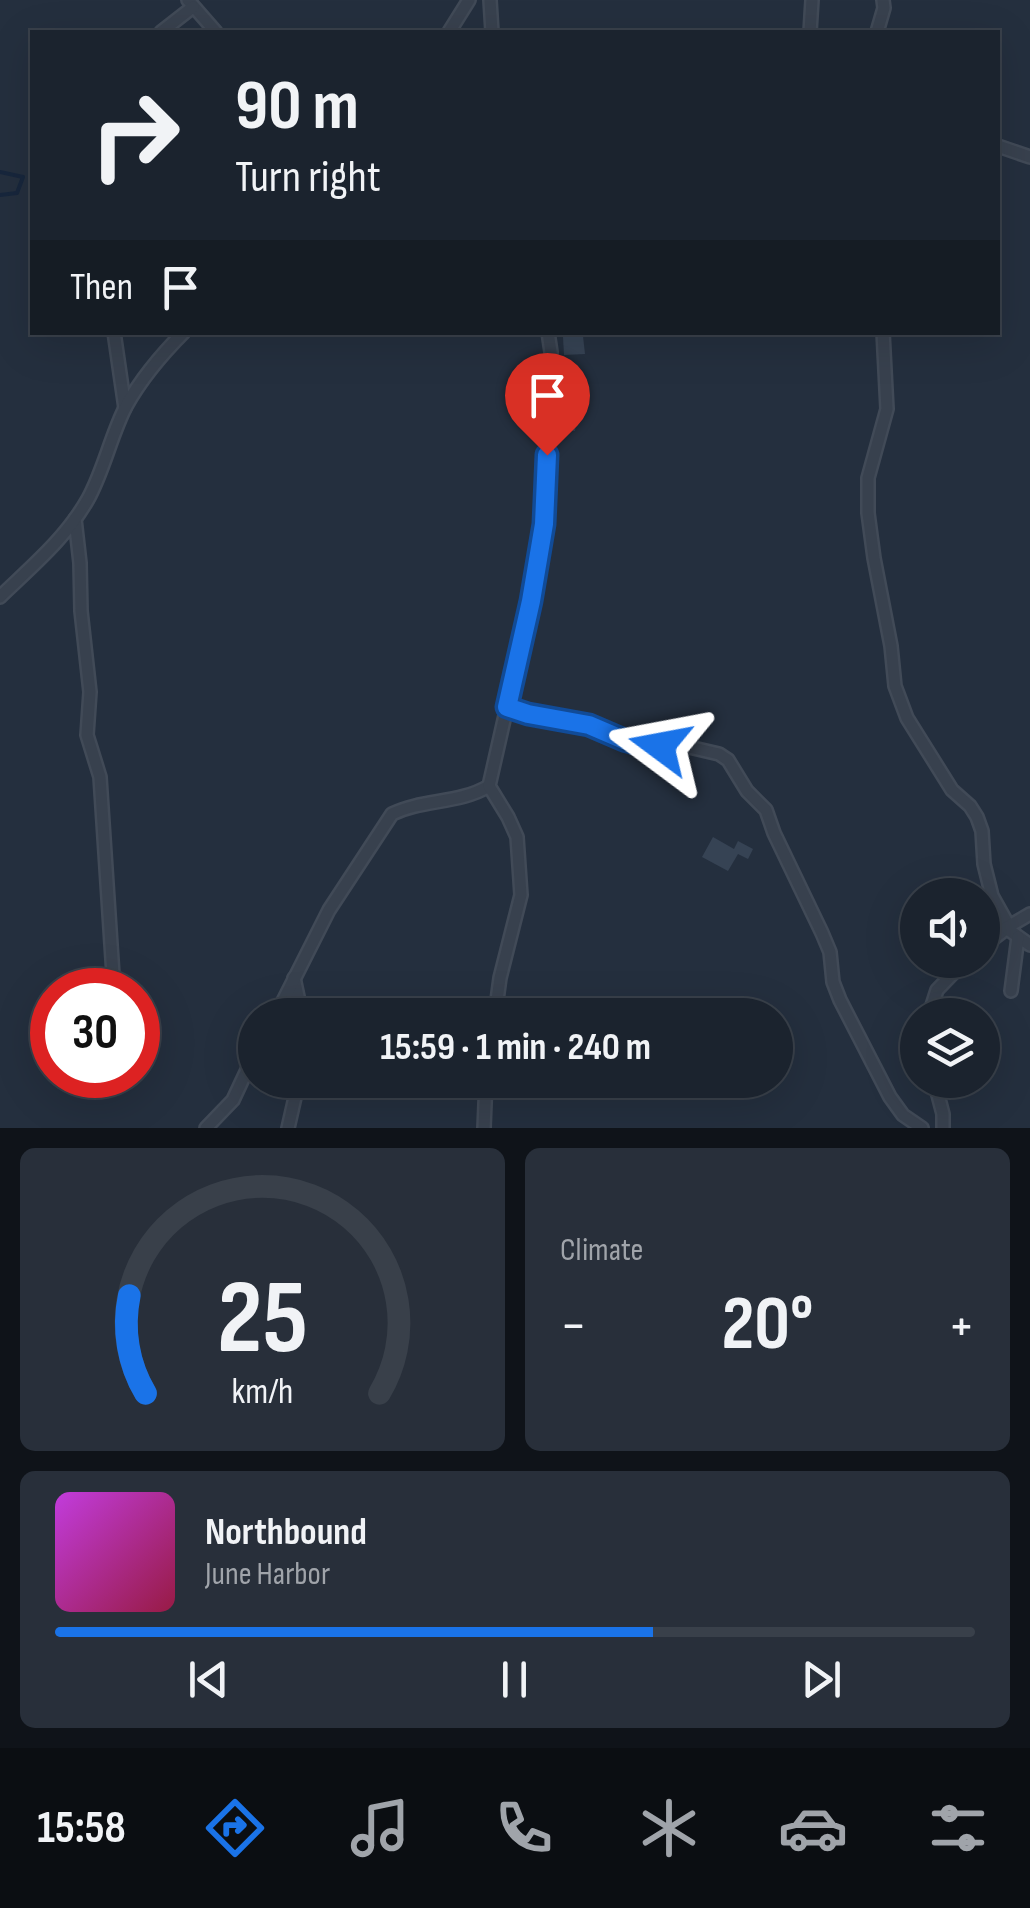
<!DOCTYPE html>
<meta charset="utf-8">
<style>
:root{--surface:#1b232e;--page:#282f3a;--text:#f1f3f6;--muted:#a0a4aa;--line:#39404a;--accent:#1a73e8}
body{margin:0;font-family:"Sofia Sans Condensed",sans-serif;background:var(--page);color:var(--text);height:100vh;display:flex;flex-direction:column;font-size:38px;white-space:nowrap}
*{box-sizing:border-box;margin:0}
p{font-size:32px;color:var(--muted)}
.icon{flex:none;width:55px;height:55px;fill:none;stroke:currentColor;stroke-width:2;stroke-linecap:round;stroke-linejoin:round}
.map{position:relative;height:1128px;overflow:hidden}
.side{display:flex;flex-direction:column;gap:20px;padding:20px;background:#0f1319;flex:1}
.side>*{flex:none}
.banner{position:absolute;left:30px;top:30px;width:970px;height:305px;border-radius:0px;box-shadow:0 10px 40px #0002,0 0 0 2px var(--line);background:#1b232e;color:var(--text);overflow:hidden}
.buttons{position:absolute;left:900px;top:878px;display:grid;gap:20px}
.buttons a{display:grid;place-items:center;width:100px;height:100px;border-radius:50%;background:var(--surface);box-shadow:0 10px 40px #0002,0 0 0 2px var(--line);font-size:50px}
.speed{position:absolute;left:30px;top:968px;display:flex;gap:20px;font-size:50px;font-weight:700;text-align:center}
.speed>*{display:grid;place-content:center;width:130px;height:130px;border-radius:50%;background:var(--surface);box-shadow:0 10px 40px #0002,0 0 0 2px var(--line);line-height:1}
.speed .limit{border:15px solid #d22;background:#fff;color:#111}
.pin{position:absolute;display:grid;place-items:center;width:85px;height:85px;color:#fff;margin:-102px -42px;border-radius:50% 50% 50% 0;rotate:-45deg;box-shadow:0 0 10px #0007}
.pin .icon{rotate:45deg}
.me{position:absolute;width:110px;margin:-55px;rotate:283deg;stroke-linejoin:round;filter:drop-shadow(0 0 8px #0008)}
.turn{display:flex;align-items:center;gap:35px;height:210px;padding:0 40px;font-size:45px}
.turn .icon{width:130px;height:130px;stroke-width:2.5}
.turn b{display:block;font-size:70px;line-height:85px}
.then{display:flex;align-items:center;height:95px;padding:0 40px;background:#0003;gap:20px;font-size:38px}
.big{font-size:75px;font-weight:700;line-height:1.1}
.side .tile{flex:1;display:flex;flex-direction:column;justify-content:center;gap:15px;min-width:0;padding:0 35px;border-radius:15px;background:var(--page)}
.side .dial{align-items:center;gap:0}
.dial svg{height:260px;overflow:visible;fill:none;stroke:var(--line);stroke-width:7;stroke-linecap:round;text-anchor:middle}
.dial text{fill:var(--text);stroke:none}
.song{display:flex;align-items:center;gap:30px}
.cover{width:120px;height:120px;border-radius:15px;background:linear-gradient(135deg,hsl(290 70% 55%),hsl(340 70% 35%))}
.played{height:10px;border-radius:5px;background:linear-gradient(90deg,var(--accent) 65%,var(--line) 65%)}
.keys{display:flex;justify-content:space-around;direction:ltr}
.heat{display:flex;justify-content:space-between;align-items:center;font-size:55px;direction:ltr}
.side .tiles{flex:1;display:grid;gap:20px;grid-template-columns:1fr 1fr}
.tile:last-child{grid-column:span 2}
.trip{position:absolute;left:238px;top:998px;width:555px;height:100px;border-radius:50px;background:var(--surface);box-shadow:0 10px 40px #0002,0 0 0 2px var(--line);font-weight:700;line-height:100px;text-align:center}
.menu{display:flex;height:160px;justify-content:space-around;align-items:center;background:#0b0e12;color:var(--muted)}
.menu .icon{width:70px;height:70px}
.menu .on{color:var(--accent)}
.menu b{font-size:45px;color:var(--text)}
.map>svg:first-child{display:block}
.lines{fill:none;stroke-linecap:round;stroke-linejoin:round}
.stream{stroke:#17263c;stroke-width:4}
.building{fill:#364354}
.minor-casing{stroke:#414a57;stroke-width:16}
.minor{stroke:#38414e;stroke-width:11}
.route-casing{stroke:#114b97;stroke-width:25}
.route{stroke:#1a73e8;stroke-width:18}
</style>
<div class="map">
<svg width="1030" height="1128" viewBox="0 0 1030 1128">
<rect width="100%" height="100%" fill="#242f3e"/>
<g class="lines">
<path class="stream" d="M 0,172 L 23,177 L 17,193 L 0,195"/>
</g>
<g class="building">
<path d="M 583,336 L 585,354 L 564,355 L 563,337 Z"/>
<path d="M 561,407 L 578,409 L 575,431 L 560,430 Z"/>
<path d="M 713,837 L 734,849 L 738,841 L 753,849 L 748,859 L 738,854 L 728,871 L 702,857 Z"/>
</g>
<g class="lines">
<g class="minor-casing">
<g id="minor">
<path d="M 188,0 L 216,32"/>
<path d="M 490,0 L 492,32"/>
<path d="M 161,32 L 193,7"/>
<path d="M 449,32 L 469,0"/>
<path d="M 810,32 L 812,0"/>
<path d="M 877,32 L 884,8 L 883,0"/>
<path d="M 998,146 L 1030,157"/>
<path d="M 114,332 L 125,408"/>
<path d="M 883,332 L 887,409 L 868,478 L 868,513 L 874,558 L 891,646 L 895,686 L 907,718 L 952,790 L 970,806 L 977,817 L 982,831 L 984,864 L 992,896 L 1006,921 L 1006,928 L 1002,932 L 982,947"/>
<path d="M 75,519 L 80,563 L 81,611 L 90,692 L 87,735 L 100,777 L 114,990"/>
<path d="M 0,597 C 32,566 66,538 88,499 C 104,470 111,435 126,406 C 141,379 162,354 184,332"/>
<path d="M 507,707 L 528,714 L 589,725 L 623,740 L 640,744 L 689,747 L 719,754 L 728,760 L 747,791 L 766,810 L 774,833 L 822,933 L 830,952 L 833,982 L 840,1000 L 890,1097 L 903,1115 L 922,1128"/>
<path d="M 1030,914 L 1006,928 L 1030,945"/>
<path d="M 294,978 L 302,1015"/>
<path d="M 1011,991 L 1018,937"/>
<path d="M 276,1015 L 329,910 L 392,814 C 423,799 459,804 489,786"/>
<path d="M 495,1015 L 500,978 L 521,895 L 517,837 L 508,817 L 489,786 L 531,601 L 544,524 L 551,352 L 548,332"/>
<path d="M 929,1015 L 937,990 L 966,960"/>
<path d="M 934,1080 L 943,1114 L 943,1128"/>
<path d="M 206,1128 L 233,1100 L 255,1053"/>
<path d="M 288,1128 L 299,1080"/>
<path d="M 484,1128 L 486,1080"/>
</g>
</g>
<use href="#minor" class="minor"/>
</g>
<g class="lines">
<g class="route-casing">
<path id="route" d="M 547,455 L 544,524 L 531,601 L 507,707 L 528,714 L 589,725 L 624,740 L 640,744 L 660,746"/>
</g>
<use href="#route" class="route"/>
</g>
</svg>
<div class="buttons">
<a><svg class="icon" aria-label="sound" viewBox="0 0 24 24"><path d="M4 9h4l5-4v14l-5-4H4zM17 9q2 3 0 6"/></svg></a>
<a><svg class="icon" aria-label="layers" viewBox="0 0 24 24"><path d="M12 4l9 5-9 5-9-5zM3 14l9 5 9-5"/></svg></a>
</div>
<div class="speed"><div class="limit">30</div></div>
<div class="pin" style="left:547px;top:455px;background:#d93025"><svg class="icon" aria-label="arrive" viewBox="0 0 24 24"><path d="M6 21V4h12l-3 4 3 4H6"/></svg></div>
<svg class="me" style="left:660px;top:746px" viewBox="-20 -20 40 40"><path d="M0-17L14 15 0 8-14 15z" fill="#1a73e8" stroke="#fff" stroke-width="4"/></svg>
<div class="trip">15:59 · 1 min · 240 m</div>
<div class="banner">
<div class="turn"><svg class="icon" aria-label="right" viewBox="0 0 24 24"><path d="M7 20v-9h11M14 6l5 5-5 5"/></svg><div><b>90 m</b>Turn right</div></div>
<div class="then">Then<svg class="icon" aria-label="arrive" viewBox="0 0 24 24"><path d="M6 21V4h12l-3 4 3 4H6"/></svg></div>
</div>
</div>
<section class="side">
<div class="tiles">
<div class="tile dial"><svg viewBox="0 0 100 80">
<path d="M14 69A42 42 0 1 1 86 69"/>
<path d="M14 69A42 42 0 0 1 9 39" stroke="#1a73e8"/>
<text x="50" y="56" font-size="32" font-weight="700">25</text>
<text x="50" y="72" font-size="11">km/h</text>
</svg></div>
<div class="tile"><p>Climate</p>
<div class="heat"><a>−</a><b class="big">20°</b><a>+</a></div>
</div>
<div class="tile">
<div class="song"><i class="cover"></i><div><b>Northbound</b><p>June Harbor</p></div></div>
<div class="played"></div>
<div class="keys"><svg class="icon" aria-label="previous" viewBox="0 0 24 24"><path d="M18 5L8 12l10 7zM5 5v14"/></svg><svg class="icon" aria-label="pause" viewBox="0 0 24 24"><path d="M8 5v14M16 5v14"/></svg><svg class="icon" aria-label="next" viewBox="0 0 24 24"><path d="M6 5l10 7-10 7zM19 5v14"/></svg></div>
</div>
</div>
</section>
<nav class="menu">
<b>15:58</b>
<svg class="icon on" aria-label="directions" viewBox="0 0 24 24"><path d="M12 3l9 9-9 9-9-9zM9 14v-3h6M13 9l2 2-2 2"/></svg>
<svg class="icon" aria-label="music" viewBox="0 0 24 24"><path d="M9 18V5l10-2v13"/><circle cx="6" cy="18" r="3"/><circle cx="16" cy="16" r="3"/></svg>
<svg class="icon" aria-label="phone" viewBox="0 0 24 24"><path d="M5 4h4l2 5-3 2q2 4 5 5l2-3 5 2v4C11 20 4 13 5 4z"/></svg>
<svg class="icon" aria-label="climate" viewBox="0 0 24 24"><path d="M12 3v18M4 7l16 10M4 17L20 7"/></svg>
<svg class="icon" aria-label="car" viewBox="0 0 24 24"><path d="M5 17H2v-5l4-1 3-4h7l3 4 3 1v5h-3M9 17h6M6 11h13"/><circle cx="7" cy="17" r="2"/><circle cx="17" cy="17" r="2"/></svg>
<svg class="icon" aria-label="filters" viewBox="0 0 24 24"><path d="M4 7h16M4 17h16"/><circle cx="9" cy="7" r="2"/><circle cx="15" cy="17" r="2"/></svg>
</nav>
